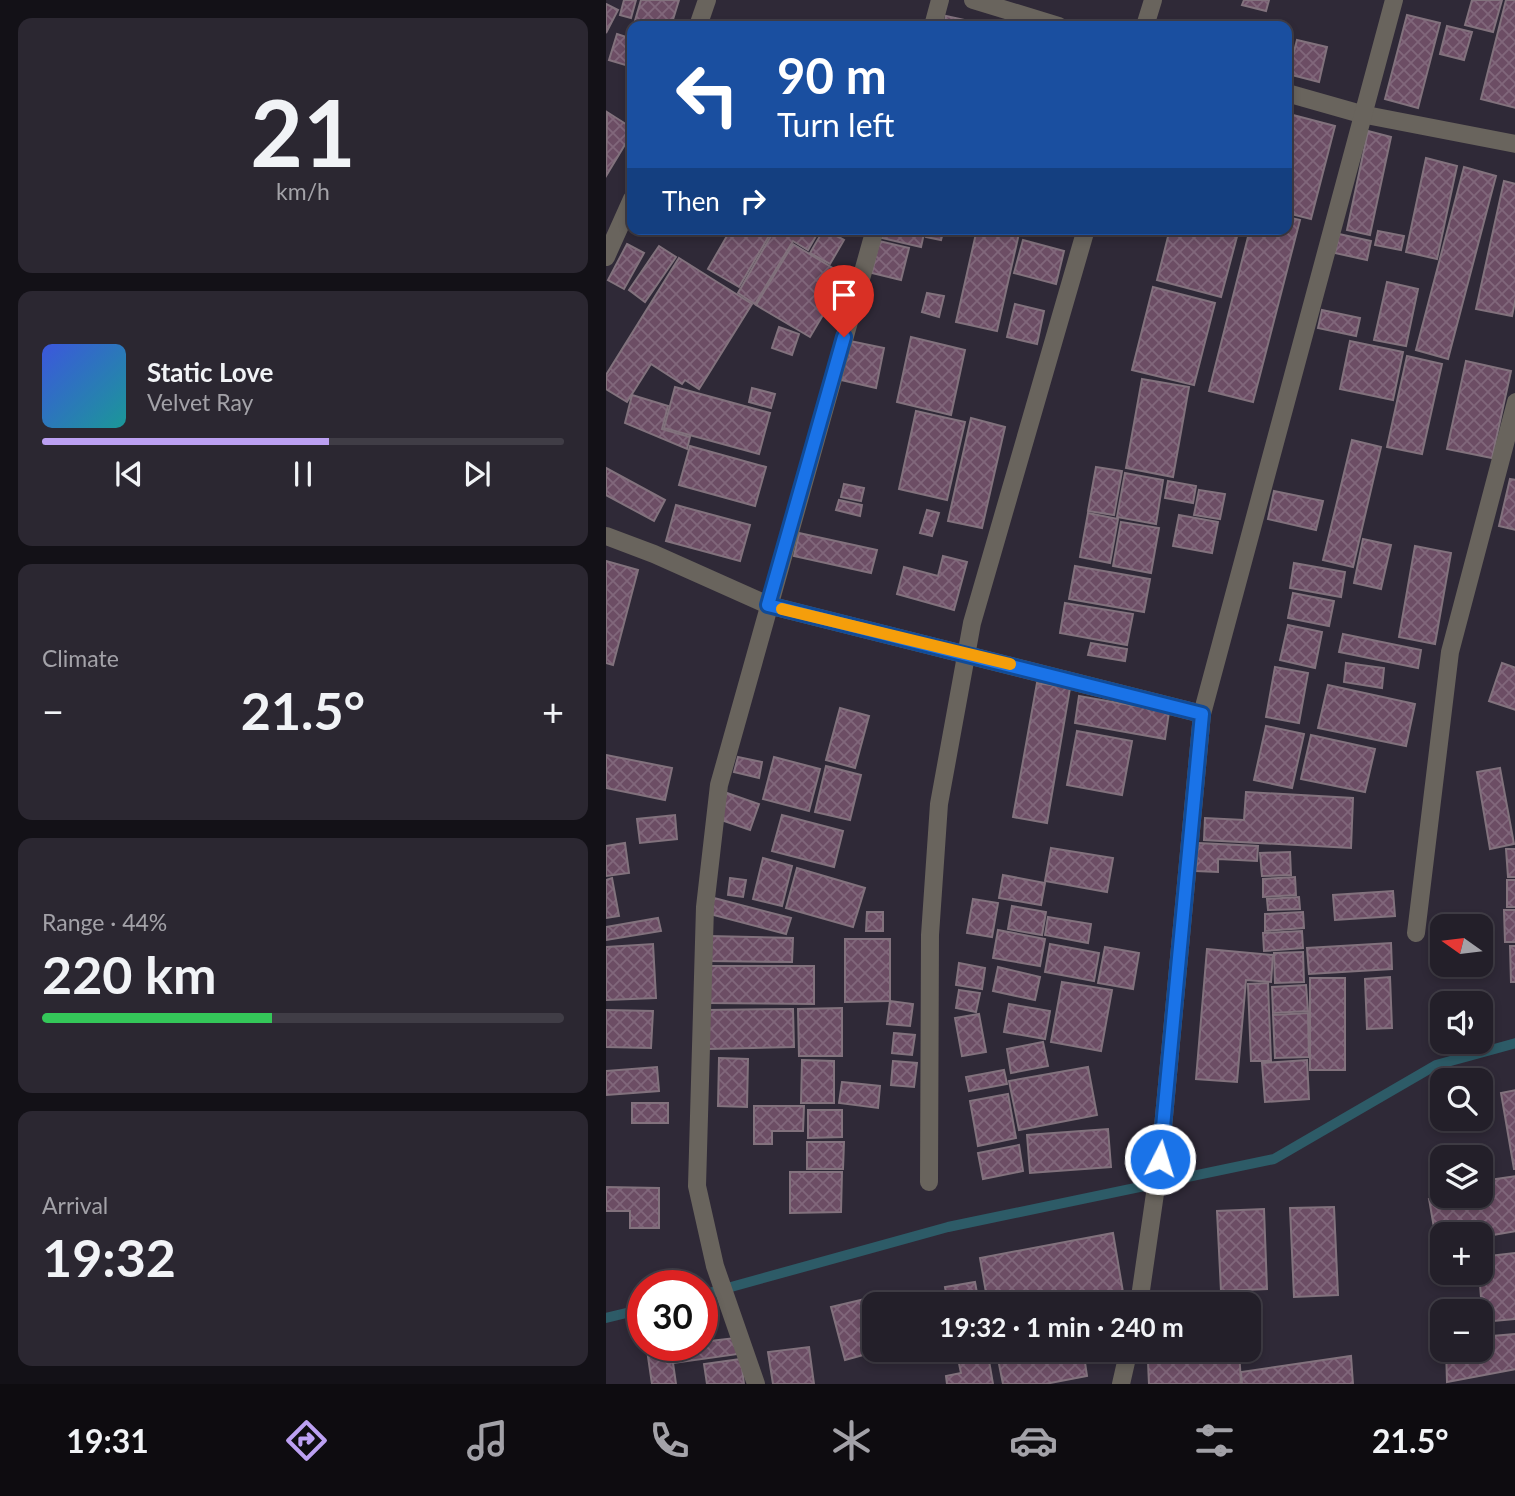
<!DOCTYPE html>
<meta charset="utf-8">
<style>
:root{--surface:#231f29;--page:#2b2731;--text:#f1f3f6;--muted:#a3a2a8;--line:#403d46;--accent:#bca0f2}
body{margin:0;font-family:Lato,sans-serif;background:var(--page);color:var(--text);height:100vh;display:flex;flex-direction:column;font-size:26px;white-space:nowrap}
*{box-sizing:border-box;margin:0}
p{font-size:23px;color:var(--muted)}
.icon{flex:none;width:38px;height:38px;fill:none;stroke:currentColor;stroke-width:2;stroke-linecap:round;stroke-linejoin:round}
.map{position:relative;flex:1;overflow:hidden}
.details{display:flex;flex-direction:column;gap:18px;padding:18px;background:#131117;width:606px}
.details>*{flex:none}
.hud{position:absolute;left:21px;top:21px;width:665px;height:214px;border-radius:14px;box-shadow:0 4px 10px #0003,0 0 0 2px var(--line);background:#1a4fa0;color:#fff;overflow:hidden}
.needle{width:46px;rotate:284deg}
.fabs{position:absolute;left:824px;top:914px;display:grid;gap:14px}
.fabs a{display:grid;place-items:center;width:63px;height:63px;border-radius:14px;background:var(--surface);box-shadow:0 4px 10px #0003,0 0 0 2px var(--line);font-size:35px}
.speed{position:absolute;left:21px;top:1270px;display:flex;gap:14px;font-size:35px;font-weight:700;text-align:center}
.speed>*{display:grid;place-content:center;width:91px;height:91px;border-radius:50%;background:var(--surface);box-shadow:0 4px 10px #0003,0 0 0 2px var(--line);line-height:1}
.speed .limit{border:10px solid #d22;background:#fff;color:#111}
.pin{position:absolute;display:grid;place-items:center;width:60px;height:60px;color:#fff;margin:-72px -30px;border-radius:50% 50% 50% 0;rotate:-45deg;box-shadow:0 0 7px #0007}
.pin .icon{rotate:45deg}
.me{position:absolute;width:77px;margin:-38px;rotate:5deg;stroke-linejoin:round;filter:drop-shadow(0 0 5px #0008)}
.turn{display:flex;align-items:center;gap:24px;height:147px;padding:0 35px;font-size:32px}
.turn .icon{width:91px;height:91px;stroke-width:2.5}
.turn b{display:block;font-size:49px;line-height:60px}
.then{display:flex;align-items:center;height:66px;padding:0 35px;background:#0003;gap:14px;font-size:26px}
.big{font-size:52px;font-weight:700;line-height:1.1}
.details .card{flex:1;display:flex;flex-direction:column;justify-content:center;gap:10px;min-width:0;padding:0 24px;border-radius:14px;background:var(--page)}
.details .dial{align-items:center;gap:0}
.dial b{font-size:91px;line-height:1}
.song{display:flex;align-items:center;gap:21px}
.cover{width:84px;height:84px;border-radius:10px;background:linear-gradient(135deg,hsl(230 70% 55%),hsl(180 70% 35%))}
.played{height:7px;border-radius:4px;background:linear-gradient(90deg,var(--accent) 55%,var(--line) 55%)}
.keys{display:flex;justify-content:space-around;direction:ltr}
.heat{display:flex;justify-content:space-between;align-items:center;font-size:38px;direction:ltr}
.charge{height:10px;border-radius:5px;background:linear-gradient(90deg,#34c759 44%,var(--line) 0)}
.trip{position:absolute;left:256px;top:1292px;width:399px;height:70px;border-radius:14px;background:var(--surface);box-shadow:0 4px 10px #0003,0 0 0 2px var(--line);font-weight:700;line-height:70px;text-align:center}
.menu{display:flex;height:112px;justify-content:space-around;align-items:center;background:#0e0c10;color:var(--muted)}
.menu .icon{width:49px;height:49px}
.menu .active{color:var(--accent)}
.menu b{font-size:32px;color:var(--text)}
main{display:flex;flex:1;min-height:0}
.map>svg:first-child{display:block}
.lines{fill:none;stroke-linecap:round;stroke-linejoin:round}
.stream{stroke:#2d5b67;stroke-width:10}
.building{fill:url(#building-cross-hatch);stroke:#82727d;stroke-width:2}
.minor{stroke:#69645d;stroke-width:18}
.route-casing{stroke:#114b97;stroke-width:18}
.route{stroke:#1a73e8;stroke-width:12}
.slow{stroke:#f59e0b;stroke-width:12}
</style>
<main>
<section class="details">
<div class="card dial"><b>21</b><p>km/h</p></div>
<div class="card">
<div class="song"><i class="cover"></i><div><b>Static Love</b><p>Velvet Ray</p></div></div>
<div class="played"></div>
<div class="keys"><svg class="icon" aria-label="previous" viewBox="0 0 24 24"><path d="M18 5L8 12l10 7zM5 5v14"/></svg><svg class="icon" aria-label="pause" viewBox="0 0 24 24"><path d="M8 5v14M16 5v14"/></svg><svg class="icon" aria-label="next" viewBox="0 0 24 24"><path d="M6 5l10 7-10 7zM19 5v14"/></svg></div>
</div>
<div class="card"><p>Climate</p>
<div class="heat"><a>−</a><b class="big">21.5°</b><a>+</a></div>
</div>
<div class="card"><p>Range · 44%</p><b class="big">220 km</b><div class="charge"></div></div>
<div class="card"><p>Arrival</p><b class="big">19:32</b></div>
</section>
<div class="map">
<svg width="910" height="1384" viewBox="0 0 910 1384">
<defs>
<pattern id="building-cross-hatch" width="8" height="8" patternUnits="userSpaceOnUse" patternTransform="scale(1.75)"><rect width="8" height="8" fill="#6c4d64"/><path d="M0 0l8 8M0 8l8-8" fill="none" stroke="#81677b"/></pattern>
</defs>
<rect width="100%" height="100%" fill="#2f2937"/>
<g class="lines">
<g class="stream">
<path d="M 96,1295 L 342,1227 L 668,1159 L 830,1065 L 910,1043"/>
<path d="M 0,1318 L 37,1309"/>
</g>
</g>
<g class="building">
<path d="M 18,0 L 30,0 L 25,18 L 14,15 Z"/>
<path d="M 35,0 L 73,0 L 65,26 L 28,24 Z"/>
<path d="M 638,0 L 663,0 L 660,11 L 636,5 Z"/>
<path d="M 866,0 L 896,0 L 887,32 L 859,25 Z"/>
<path d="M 900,0 L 910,0 L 910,108 L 875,99 Z"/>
<path d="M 0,4 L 12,10 L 0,33 Z"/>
<path d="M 801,15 L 834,23 L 812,108 L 779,99 Z"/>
<path d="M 340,16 L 386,26 L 338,26 Z"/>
<path d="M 841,26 L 866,32 L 858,60 L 834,54 Z"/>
<path d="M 11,34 L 26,39 L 26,67 L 3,60 Z"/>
<path d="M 691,40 L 721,47 L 713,82 L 682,74 Z"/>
<path d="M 1,112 L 26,128 L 26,133 L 0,176 Z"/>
<path d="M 687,115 L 729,126 L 705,219 L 681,213 L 681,140 Z"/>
<path d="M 762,131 L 785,137 L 764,235 L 741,230 Z"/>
<path d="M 820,158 L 851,166 L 831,259 L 800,252 Z"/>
<path d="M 858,167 L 890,176 L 842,359 L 810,350 Z"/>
<path d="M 898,181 L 910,184 L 910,297 L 906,316 L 870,309 Z"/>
<path d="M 681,217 L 694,220 L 647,402 L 603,391 L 644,229 L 681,229 Z"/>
<path d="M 125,229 L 167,229 L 133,287 L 102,269 Z"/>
<path d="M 169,229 L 214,229 L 202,250 L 187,241 L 149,304 L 132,293 Z"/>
<path d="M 218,229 L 238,240 L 224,264 L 204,253 Z"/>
<path d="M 278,229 L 319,229 L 315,247 L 276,238 Z"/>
<path d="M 322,229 L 338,229 L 335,240 L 320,237 Z"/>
<path d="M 371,229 L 414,229 L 391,331 L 350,322 Z"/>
<path d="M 564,229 L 633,229 L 615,297 L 551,280 Z"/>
<path d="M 772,231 L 798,236 L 795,250 L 769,245 Z"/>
<path d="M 733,234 L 765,241 L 761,260 L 729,253 Z"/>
<path d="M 417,240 L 458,251 L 450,284 L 408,273 Z"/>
<path d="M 273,241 L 303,248 L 295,280 L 266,273 Z"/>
<path d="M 21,244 L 38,253 L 18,289 L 2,280 Z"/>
<path d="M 187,244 L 240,276 L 204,337 L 150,305 Z"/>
<path d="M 53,246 L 70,257 L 39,302 L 23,290 Z"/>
<path d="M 73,258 L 146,304 L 93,389 L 79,380 L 76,384 L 45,364 L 21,402 L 0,389 L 0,375 Z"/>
<path d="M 781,282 L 812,289 L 800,346 L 768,340 Z"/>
<path d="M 547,287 L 609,303 L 588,385 L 526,370 Z"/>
<path d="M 321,293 L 338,296 L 333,317 L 316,312 Z"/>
<path d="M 409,304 L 438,311 L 431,344 L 401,337 Z"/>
<path d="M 716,310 L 754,318 L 750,336 L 712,328 Z"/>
<path d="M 173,327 L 193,334 L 186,355 L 166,348 Z"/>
<path d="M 305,337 L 359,350 L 345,415 L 291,402 Z"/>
<path d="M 244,341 L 278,348 L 270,388 L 235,380 Z"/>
<path d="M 744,341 L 797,352 L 787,400 L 734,389 Z"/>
<path d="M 801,356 L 836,364 L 816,454 L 781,447 Z"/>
<path d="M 860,361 L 905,371 L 886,458 L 841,449 Z"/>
<path d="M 536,379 L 583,387 L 567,477 L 520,468 Z"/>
<path d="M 69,387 L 164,413 L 153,454 L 58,428 Z"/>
<path d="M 146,388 L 169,394 L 165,408 L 143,402 Z"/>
<path d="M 26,395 L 62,406 L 56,429 L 84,437 L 81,449 L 19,423 Z"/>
<path d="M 310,411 L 359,422 L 341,500 L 293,489 Z"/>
<path d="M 365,418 L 399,427 L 376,528 L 342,521 Z"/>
<path d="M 746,440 L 775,447 L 747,567 L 717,560 Z"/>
<path d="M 84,446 L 160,467 L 149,506 L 73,485 Z"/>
<path d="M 490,467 L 516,471 L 508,515 L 482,511 Z"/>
<path d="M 0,468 L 59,500 L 48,521 L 0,495 Z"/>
<path d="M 519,473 L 557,480 L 550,524 L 511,517 Z"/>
<path d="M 904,479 L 910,480 L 910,530 L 893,526 Z"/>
<path d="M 562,481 L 590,486 L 587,503 L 559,498 Z"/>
<path d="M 238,484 L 258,488 L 255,501 L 235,497 Z"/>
<path d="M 593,490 L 619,494 L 614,519 L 588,515 Z"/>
<path d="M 668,491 L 717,501 L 710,530 L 662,519 Z"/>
<path d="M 233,500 L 256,505 L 254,516 L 230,510 Z"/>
<path d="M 70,505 L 144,525 L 134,561 L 60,541 Z"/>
<path d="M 321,510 L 333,513 L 326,536 L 314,533 Z"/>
<path d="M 482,513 L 512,519 L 504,563 L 474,557 Z"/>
<path d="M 573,515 L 612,522 L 606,553 L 567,546 Z"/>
<path d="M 515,522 L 553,528 L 545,573 L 507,566 Z"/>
<path d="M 193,533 L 271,550 L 265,573 L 188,556 Z"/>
<path d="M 757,539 L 785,545 L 775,589 L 748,583 Z"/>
<path d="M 809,546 L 845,553 L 829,644 L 793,637 Z"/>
<path d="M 337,556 L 361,562 L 348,610 L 291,594 L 298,567 L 332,576 Z"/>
<path d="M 0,561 L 32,570 L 7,665 L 0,663 Z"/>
<path d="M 688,563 L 739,572 L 735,597 L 684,588 Z"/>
<path d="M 469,566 L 544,579 L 538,612 L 463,599 Z"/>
<path d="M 687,593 L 728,601 L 723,626 L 682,618 Z"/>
<path d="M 459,603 L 527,614 L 521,645 L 454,633 Z"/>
<path d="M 682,625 L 716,632 L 709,668 L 674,660 Z"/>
<path d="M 737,634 L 815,650 L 812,668 L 733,652 Z"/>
<path d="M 485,643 L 521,649 L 519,661 L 482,655 Z"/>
<path d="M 740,663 L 778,668 L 776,688 L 738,682 Z"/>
<path d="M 896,663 L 910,668 L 910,710 L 883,701 Z"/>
<path d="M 669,667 L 702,673 L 693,723 L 660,717 Z"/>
<path d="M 431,683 L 464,688 L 441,823 L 407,817 Z"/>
<path d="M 722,685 L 809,704 L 800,746 L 712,728 Z"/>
<path d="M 473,696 L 563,712 L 559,739 L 469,723 Z"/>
<path d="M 234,708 L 263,716 L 249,768 L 220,760 Z"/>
<path d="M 660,726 L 698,734 L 686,788 L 648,780 Z"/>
<path d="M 471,731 L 526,741 L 516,795 L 461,785 Z"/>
<path d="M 705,735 L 769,749 L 759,792 L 695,779 Z"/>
<path d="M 0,755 L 66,768 L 59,800 L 0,788 Z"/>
<path d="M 132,757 L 156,762 L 153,778 L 128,772 Z"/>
<path d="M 168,757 L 214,769 L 203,811 L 157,799 Z"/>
<path d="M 220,766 L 255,775 L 244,820 L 209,812 Z"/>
<path d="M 894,768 L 908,844 L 884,849 L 871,772 Z"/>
<path d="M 640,792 L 747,798 L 745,848 L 598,840 L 599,818 L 638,820 Z"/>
<path d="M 121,793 L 153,804 L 144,830 L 112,819 Z"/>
<path d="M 69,815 L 71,839 L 34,843 L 31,819 Z"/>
<path d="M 176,815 L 237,831 L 228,867 L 166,851 Z"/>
<path d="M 19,843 L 23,873 L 0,876 L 0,846 Z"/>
<path d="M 592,843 L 652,846 L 651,861 L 612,859 L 612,872 L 590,871 Z"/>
<path d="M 445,848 L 507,858 L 501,892 L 439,881 Z"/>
<path d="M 900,849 L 910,849 L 910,877 L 902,877 Z"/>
<path d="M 684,852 L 685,875 L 656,876 L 654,853 Z"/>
<path d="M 157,858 L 186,866 L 176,906 L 147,899 Z"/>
<path d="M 191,868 L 259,888 L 247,927 L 180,908 Z"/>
<path d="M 397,875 L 439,883 L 435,905 L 393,898 Z"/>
<path d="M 689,877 L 690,895 L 657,897 L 657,879 Z"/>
<path d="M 6,878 L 13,916 L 0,918 L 0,880 Z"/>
<path d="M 124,878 L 140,880 L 137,897 L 122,895 Z"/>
<rect x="901" y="880" width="9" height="27"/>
<path d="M 787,891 L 789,916 L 729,920 L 727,895 Z"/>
<path d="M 693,897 L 694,909 L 662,910 L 661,899 Z"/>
<path d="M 108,898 L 185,918 L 180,934 L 104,914 Z"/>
<path d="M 367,899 L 392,903 L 386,937 L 361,933 Z"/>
<path d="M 406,906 L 440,912 L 436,935 L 402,929 Z"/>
<path d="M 898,910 L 910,910 L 910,942 L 899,942 Z"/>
<path d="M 261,912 L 277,912 L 277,931 L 260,931 Z"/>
<path d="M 697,912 L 698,928 L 659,931 L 659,914 Z"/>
<path d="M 442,917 L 485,924 L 482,943 L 439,935 Z"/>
<path d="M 52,918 L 55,931 L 0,940 L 0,927 Z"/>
<path d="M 392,930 L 439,939 L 434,966 L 387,958 Z"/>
<path d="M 696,931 L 697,948 L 658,951 L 657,933 Z"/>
<path d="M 102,936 L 187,938 L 186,962 L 102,961 Z"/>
<path d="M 239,939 L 284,939 L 284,1001 L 239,1002 Z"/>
<path d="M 785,943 L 786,969 L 703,974 L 701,948 Z"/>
<path d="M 47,944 L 50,998 L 0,1000 L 0,947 Z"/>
<path d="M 444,944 L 493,953 L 488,981 L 439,972 Z"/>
<path d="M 904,946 L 910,946 L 910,982 L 905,982 Z"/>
<path d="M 499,947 L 533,953 L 527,989 L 492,983 Z"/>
<path d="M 601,949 L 667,955 L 665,982 L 640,980 L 631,1082 L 590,1079 Z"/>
<path d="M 697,952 L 698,982 L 669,983 L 668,953 Z"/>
<path d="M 353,963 L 379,968 L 376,989 L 350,985 Z"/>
<path d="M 103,966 L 208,966 L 208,1004 L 102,1003 Z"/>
<path d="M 392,967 L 434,977 L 429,1000 L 387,991 Z"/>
<path d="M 784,977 L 786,1028 L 761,1029 L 759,979 Z"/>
<rect x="704" y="978" width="35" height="92"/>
<path d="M 456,982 L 506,990 L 495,1051 L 445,1042 Z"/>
<path d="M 662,983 L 665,1061 L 645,1061 L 642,984 Z"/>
<path d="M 700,985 L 702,1011 L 667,1013 L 666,987 Z"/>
<path d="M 353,990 L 374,993 L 370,1012 L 350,1008 Z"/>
<path d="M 284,1001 L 307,1004 L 304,1026 L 281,1024 Z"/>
<path d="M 403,1004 L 444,1011 L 439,1039 L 398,1032 Z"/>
<path d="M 236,1008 L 236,1056 L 193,1056 L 192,1009 Z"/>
<path d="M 187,1009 L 188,1047 L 102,1049 L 101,1010 Z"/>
<path d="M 0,1010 L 47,1011 L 45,1048 L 0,1047 Z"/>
<path d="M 702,1013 L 703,1057 L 669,1058 L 667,1015 Z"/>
<path d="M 373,1014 L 380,1052 L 356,1056 L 349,1018 Z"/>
<path d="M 288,1033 L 309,1035 L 306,1055 L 286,1053 Z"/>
<path d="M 437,1042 L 442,1066 L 405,1073 L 401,1049 Z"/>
<path d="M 113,1058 L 142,1059 L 141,1107 L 112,1106 Z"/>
<path d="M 196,1060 L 228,1061 L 228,1103 L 195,1103 Z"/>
<path d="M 701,1060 L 703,1099 L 659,1102 L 656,1063 Z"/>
<path d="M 287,1061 L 311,1063 L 308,1087 L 285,1085 Z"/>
<path d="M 51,1067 L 53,1091 L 0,1095 L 0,1071 Z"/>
<path d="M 482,1067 L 491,1115 L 413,1130 L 403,1081 Z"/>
<path d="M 398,1070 L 401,1084 L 363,1091 L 360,1077 Z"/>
<path d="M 236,1082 L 274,1086 L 272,1108 L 233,1103 Z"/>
<path d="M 910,1090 L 910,1169 L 908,1169 L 895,1093 Z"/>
<path d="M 402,1094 L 410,1138 L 372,1146 L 364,1101 Z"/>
<rect x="26" y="1103" width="36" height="20"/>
<path d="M 148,1106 L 198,1106 L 197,1131 L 166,1131 L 166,1144 L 148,1144 Z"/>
<path d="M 202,1110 L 236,1110 L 236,1137 L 202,1138 Z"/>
<path d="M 502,1129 L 505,1167 L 424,1173 L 421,1135 Z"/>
<path d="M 201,1142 L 238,1142 L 237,1169 L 201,1169 Z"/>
<path d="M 413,1145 L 417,1171 L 377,1179 L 372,1153 Z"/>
<path d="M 879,1153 L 883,1180 L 910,1176 L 910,1231 L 875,1237 L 875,1234 L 836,1234 L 836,1244 L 831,1245 L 823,1199 L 875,1195 L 875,1157 L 859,1157 Z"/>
<path d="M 184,1172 L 236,1172 L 235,1212 L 184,1213 Z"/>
<path d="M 0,1187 L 53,1188 L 53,1228 L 24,1228 L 24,1211 L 0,1211 Z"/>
<path d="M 728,1207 L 732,1295 L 688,1297 L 684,1208 Z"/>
<path d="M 658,1209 L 661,1289 L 615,1291 L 611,1211 Z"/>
<path d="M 507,1233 L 519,1304 L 382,1304 L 374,1258 Z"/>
<path d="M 910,1253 L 910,1319 L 877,1322 L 873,1272 L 875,1257 Z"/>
<path d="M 369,1282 L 373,1304 L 342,1304 L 339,1287 Z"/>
<path d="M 259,1299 L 268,1334 L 268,1349 L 272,1351 L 239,1360 L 225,1307 Z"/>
<path d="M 910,1334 L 910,1369 L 841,1382 L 840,1349 L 875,1349 L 875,1337 Z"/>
<path d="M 129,1338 L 132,1354 L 67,1363 L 70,1384 L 46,1384 L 41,1350 L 96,1346 L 96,1342 Z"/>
<path d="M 203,1347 L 208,1384 L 167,1384 L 162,1352 Z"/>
<path d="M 350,1349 L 381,1349 L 387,1384 L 341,1384 L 340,1376 L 355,1373 Z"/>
<path d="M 390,1349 L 477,1349 L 481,1376 L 439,1384 L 397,1384 Z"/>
<path d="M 599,1349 L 633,1349 L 635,1384 L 543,1384 L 542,1362 L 600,1359 Z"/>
<path d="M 745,1356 L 747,1384 L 636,1384 L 635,1372 Z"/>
<path d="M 135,1359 L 138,1384 L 101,1384 L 98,1364 Z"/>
</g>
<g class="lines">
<g class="minor">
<path d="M 367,0 L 453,26"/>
<path d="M 92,26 L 101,0"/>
<path d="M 327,26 L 334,0"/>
<path d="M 539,26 L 547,0"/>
<path d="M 681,93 L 755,114 L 910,144"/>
<path d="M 0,257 L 26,199"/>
<path d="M 0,536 L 48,554 L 162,605 L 596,714"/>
<path d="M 810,933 L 844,652 L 910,402"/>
<path d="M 323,1182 L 324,935 L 333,804 L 366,623 L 480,229"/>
<path d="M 533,1304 L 554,1159 L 596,714 L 788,0"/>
<path d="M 150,1384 L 109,1266 L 91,1186 L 99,907 L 113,785 L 269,229"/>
<path d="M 515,1384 L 523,1349"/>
</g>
</g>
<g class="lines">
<g class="route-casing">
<path id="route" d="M 238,337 L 162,605 L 596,714 L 554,1159"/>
</g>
<use href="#route" class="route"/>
<path class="slow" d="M 176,609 L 404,664"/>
</g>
</svg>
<div class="fabs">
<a><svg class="needle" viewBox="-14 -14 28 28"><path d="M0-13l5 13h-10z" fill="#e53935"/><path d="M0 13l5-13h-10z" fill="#a3a2a8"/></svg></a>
<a><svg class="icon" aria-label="sound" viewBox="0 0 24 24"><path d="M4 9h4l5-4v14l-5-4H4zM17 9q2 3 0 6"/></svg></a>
<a><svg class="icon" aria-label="search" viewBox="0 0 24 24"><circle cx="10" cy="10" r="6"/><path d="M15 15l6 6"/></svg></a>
<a><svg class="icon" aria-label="layers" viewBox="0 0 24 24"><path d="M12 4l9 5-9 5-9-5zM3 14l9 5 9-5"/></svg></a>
<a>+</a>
<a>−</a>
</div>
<div class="speed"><div class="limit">30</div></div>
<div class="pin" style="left:238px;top:337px;background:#d93025"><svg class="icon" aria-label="arrive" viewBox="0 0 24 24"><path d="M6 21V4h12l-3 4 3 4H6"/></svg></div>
<svg class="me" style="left:554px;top:1159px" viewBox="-20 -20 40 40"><circle r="17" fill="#1a73e8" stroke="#fff" stroke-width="3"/><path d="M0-11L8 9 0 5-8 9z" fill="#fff"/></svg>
<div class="trip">19:32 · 1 min · 240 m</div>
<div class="hud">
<div class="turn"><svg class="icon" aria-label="left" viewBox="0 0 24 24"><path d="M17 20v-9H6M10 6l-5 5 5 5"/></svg><div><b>90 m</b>Turn left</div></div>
<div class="then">Then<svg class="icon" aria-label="right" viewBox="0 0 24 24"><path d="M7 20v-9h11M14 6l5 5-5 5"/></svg></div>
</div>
</div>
</main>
<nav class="menu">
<b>19:31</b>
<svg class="icon active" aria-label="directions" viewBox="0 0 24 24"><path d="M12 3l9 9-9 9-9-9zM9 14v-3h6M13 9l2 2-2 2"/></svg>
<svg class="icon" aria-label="music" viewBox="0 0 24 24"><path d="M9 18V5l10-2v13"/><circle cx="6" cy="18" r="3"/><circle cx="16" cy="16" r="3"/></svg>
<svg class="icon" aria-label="phone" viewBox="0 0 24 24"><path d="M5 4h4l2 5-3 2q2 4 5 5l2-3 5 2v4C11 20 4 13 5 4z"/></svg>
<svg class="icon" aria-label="climate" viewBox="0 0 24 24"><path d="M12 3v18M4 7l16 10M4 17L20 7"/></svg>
<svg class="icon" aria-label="car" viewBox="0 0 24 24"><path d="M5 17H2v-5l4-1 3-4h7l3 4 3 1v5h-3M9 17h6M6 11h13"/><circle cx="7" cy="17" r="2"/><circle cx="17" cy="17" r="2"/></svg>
<svg class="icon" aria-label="filters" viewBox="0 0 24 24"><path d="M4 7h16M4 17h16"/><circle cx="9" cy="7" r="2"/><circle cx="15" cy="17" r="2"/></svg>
<b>21.5°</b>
</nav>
